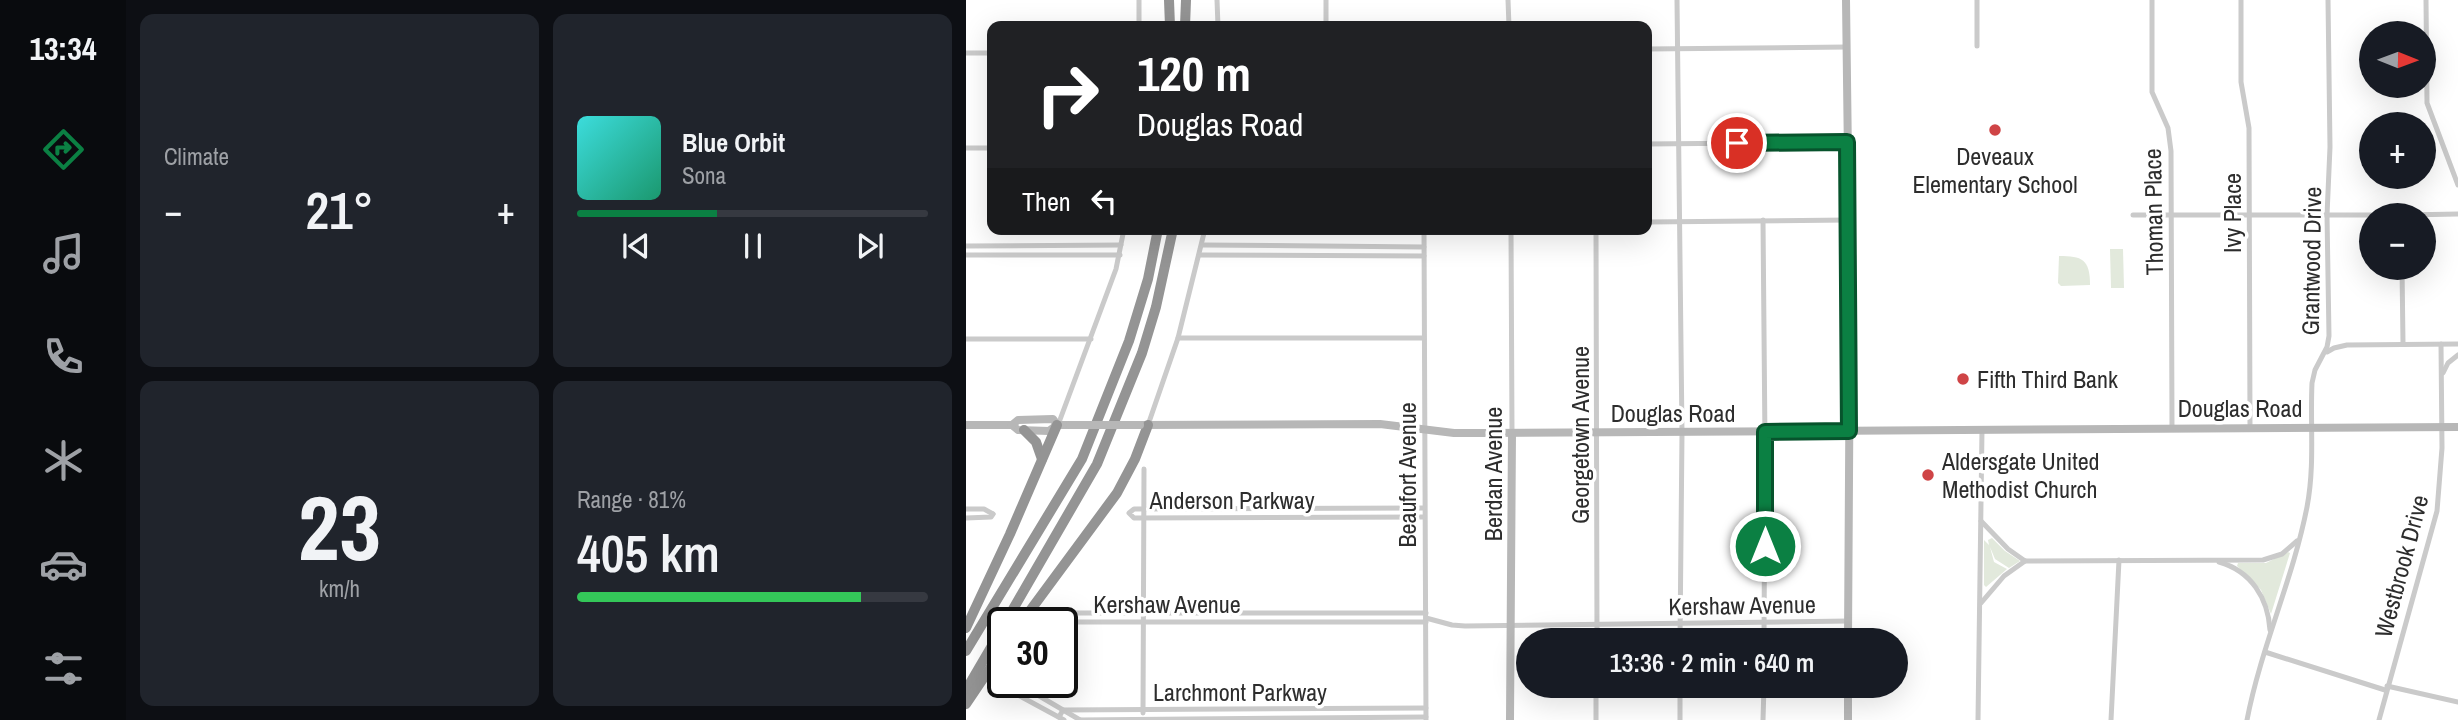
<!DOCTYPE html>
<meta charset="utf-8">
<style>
:root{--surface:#171b24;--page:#20242c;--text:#f1f3f6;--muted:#9ea1a6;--line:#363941;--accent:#0b8043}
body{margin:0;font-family:"Archivo Narrow",sans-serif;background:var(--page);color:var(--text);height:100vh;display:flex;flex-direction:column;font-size:26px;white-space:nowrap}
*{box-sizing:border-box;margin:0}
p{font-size:23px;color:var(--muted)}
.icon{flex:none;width:38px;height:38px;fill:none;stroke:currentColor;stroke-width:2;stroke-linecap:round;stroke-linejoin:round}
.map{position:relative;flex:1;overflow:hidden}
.side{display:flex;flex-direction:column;gap:14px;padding:14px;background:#0d0f14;width:840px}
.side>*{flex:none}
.guide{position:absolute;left:21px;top:21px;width:665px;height:214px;border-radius:14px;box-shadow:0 7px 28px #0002;background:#202124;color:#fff;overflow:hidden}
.needle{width:46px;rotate:91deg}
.controls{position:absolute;left:1393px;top:21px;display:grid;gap:14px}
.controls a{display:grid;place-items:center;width:77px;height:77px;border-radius:50%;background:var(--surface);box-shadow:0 7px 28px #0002;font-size:35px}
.speed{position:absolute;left:21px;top:607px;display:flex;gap:14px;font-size:35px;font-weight:700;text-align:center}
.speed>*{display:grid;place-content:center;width:91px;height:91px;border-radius:50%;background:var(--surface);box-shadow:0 7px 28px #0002;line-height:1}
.speed .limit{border:4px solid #111;border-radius:10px;background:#fff;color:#111}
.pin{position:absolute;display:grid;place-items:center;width:60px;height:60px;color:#fff;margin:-30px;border:4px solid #fff;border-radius:50%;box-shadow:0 2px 7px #0007}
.me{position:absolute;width:77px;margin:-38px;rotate:0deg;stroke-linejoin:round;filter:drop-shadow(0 0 5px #0008)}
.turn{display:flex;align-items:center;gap:24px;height:147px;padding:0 35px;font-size:32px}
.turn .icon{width:91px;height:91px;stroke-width:2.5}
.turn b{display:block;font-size:49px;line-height:60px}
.then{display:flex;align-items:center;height:66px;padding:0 35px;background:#0003;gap:14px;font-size:26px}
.big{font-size:52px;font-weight:600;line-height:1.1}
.side .tile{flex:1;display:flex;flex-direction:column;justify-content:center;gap:10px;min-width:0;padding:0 24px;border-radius:14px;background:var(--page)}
.side .dial{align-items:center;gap:0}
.dial b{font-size:91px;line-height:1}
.song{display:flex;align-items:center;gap:21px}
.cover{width:84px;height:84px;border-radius:10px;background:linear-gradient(135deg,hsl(180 70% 55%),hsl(160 70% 35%))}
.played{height:7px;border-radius:4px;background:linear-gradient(90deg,var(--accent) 40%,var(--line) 40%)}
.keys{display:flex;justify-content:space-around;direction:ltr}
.heat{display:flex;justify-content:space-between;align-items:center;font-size:38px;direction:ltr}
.charge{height:10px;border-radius:5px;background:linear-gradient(90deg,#34c759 81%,var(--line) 0)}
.side .tiles{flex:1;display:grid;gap:14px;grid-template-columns:repeat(2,1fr)}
.trip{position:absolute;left:550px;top:628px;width:392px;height:70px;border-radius:35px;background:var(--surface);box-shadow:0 7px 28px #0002;font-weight:600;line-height:70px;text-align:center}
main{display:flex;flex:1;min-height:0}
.dock{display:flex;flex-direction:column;width:126px;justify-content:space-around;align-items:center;background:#090b0e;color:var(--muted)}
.dock .icon{width:49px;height:49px}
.dock .on{color:var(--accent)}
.dock b{font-size:32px;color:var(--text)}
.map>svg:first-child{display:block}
.green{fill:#e2e9dc}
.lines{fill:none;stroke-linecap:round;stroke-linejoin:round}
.street{stroke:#cacaca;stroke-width:5}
.secondary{stroke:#b7b7b7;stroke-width:8}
.highway{stroke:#949494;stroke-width:10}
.secondary-bridge{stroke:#b7b7b7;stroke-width:8}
.route-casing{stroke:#07532c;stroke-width:18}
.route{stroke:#0b8043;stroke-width:12}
.poi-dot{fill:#cf4446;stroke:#fff;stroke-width:2.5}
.labels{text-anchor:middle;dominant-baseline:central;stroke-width:7;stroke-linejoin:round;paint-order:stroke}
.poi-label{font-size:24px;fill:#2d2d2d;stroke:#fff;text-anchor:start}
.street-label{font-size:24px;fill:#2d2d2d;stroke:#fff}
</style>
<main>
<nav class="dock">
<b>13:34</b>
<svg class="icon on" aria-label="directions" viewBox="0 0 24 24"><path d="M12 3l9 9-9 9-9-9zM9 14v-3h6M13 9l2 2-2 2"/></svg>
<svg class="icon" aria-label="music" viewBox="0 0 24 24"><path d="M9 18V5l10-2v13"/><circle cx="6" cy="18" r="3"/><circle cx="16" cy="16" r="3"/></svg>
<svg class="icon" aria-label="phone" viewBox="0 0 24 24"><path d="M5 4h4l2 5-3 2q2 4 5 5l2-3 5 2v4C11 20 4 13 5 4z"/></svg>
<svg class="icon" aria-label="climate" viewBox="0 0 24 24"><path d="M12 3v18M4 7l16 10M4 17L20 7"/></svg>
<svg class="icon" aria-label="car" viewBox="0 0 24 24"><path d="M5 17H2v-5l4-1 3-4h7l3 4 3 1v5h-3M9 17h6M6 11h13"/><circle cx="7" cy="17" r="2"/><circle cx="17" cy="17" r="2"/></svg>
<svg class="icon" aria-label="filters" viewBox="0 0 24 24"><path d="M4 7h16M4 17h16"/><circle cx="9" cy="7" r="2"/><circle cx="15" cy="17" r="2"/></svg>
</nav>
<section class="side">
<div class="tiles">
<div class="tile"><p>Climate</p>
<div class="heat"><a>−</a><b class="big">21°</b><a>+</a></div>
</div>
<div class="tile">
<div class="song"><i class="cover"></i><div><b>Blue Orbit</b><p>Sona</p></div></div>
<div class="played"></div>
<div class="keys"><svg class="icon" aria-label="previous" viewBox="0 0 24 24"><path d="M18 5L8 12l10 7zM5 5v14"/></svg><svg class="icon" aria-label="pause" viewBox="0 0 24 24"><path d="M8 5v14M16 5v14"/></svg><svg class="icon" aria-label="next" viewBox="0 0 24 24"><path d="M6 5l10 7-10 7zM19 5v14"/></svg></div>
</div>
<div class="tile dial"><b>23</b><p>km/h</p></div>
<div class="tile"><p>Range · 81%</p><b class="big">405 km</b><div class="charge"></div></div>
</div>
</section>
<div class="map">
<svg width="1492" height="720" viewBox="0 0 1492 720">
<rect width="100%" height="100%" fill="#fff"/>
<g class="green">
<path d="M 1144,249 L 1157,249 L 1158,288 L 1145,288 Z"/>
<path d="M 1093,256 C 1116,256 1124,259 1124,285 L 1095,286 L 1092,283 Z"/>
<path d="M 1026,538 L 1039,551 L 1054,561 L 1043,568 L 1029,559 L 1024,547 L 1028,562 L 1041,569 L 1020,587 L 1018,585 L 1018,540 L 1023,545 L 1022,540 Z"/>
<path d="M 1322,552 L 1324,553 L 1305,614 L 1295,590 L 1271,566 L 1272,563 L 1300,563 Z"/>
</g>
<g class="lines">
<g class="street">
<path d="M 173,0 L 173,26"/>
<path d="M 251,0 L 252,26"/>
<path d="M 360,0 L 360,26"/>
<path d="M 542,0 L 543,26"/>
<path d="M 711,0 L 716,433 L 714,640"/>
<path d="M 1011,0 L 1011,46"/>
<path d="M 1186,0 L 1186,92 L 1202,128 L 1205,151 L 1206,428"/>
<path d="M 1275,0 L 1275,82 L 1283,128 L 1284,427"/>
<path d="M 1460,0 L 1461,103 L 1492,185"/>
<path d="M 681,49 L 881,47"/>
<path d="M 0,53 L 26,53"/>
<path d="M 681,144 L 881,142"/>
<path d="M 0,148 L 26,148"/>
<path d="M 1167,215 L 1405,215"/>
<path d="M 1439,215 L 1492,214"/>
<path d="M 797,220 L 799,443 L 798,640"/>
<path d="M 681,222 L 882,220"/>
<path d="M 458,229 L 460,720"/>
<path d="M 545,229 L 546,433"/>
<path d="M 630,229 L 631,640"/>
<path d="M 237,245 L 458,247"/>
<path d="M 0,246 L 155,245"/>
<path d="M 0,255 L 154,255"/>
<path d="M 234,255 L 458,256"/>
<path d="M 1436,268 L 1437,343"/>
<path d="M 212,338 L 458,338"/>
<path d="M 0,339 L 125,339"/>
<path d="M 1361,352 L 1368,348 L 1381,345 L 1492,344"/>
<path d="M 1477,373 L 1482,363 L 1492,355"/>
<path d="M 92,425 L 150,269 L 158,229"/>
<path d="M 182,425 L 212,338 L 239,229"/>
<path d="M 0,509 L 18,509 L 27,514"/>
<path d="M 458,517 L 168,518 L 163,513 L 168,509 L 458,508"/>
<path d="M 0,518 L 25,517 L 27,514"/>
<path d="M 1015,521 L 1042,549 L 1059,561 L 1297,560 L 1316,554 L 1331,541"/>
<path d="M 1253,562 C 1285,571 1302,598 1304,630"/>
<path d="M 1015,603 L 1038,576 L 1059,561"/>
<path d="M 98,617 L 103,613 L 460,613"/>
<path d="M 98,617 L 100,621 L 105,622 L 460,622"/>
<path d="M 460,618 L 486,625 L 499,626 L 882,621"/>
<path d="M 1299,652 L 1419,690"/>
<path d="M 47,685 L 58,687 L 114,720"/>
<path d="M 47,685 L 46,688 L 52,695 L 98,720"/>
<path d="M 1421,686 L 1492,702"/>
<path d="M 177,713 L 178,469"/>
<path d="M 93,717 L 97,710 L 460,708"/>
<path d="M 113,720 L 460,717"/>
<path d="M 630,720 L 630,686"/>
<path d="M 714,720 L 714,686"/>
<path d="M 797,720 L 798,686"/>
<path d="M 1012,720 L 1016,430"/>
<path d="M 1145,720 L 1153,560"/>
<path d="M 1281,720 C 1295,647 1327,579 1341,507 C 1349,465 1344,424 1346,383 L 1349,370 L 1361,347 L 1363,336 L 1361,215 L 1364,147 L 1362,0"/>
<path d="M 1413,720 L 1471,511 L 1476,448 L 1475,344"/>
</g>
<g class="secondary">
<path d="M 880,0 L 884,316 L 882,640"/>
<path d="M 0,425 L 46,425 L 52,430 L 83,431 L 91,425 L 104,425"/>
<path d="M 46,425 L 52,420 L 87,419 L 91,425"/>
<path d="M 176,425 L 414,424 L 488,433 L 517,433 L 1492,427"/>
<path d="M 544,720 L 546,433"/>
<path d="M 882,720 L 882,686"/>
</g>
<g class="highway">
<path d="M 203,0 L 204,26"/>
<path d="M 219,26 L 220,0"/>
<path d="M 58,430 L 70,442 L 76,459"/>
<path d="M 39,623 L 131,464 L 176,353 L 190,307 L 207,229"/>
<path d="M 55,623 L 151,493 L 169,459 L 182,425"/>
<path d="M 0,628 L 44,534 L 91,425"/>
<path d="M 0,651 L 116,459 L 163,341 L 182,279 L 192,229"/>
<path d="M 0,690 L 37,627"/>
<path d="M 0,704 L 37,649"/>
</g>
<path class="secondary-bridge" d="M 104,425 L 174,425"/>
</g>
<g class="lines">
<g class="route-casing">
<path id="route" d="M 771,143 L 881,142 L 883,431 L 799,432 L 799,546"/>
</g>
<use href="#route" class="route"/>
</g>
<g class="poi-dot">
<circle cx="1029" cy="130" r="7"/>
<circle cx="997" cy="379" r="7"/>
<circle cx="962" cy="475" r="7"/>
</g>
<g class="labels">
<g class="poi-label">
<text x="1029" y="156" text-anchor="middle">Deveaux<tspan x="1029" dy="28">Elementary School</tspan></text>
<text x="1011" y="379">Fifth Third Bank</text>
<text x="976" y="461">Aldersgate United<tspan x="976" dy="28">Methodist Church</tspan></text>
</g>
<g class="street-label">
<text transform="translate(1187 212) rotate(-91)">Thoman Place</text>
<text transform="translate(1266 213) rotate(-90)">Ivy Place</text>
<text transform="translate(1345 261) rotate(-89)">Grantwood Drive</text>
<text x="1274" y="408">Douglas Road</text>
<text x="707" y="413">Douglas Road</text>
<text transform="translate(614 435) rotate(-90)">Georgetown Avenue</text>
<text transform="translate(527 474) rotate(-90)">Berdan Avenue</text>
<text transform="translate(441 475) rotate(-90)">Beaufort Avenue</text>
<text x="266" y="500">Anderson Parkway</text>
<text transform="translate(1435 566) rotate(-75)">Westbrook Drive</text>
<text x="201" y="604">Kershaw Avenue</text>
<text transform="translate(776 605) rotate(-1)">Kershaw Avenue</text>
<text x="274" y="692">Larchmont Parkway</text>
</g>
</g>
</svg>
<div class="controls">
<a><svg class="needle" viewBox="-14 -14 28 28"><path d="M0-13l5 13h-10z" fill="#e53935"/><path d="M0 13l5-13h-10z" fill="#9ea1a6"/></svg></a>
<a>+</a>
<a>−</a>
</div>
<div class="speed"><div class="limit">30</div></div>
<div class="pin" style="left:771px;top:143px;background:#d93025"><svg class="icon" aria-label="arrive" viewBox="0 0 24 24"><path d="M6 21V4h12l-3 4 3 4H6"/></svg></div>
<svg class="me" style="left:799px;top:546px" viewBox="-20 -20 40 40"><circle r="17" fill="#0b8043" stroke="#fff" stroke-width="3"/><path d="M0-11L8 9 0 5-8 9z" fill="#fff"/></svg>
<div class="trip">13:36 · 2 min · 640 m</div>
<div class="guide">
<div class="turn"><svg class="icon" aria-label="right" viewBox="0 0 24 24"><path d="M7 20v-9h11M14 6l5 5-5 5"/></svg><div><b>120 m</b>Douglas Road</div></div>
<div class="then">Then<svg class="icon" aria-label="left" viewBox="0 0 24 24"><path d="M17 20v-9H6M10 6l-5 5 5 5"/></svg></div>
</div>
</div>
</main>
